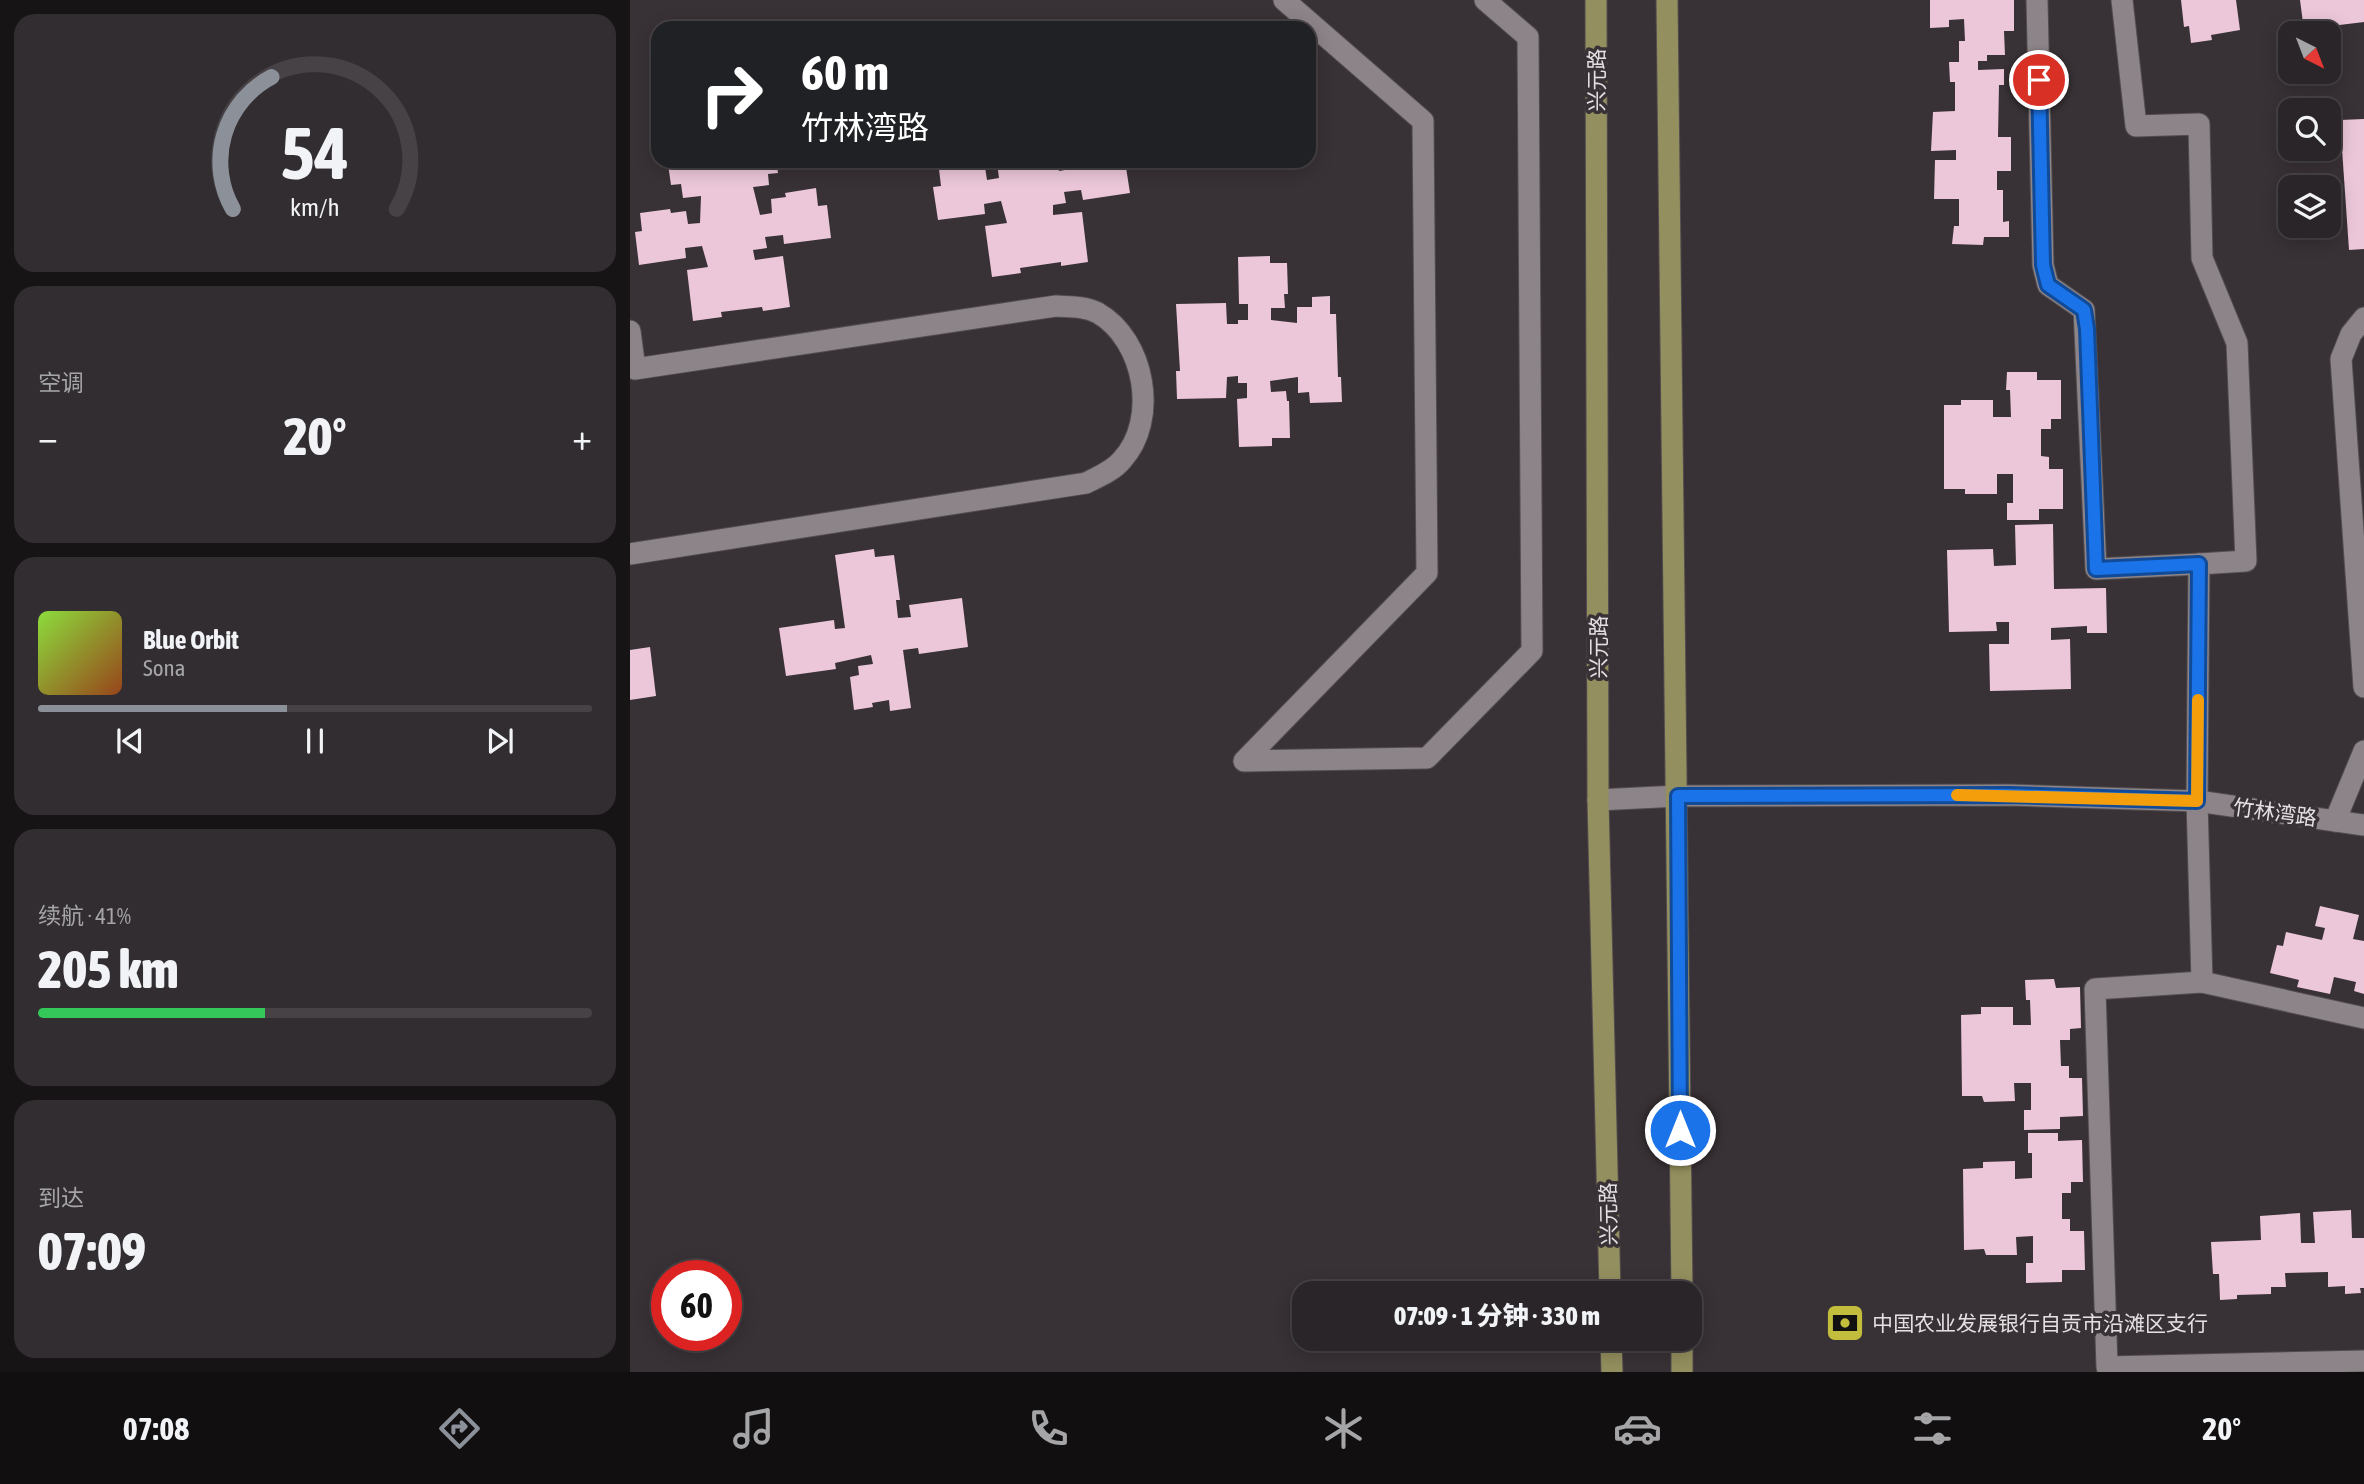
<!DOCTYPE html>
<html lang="zh">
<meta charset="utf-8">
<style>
:root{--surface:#2a2528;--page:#322d30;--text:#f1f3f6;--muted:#a5a5a8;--line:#464245;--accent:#8c9099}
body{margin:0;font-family:"Asap Condensed","Noto Sans SC",sans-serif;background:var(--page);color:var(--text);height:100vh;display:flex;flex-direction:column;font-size:26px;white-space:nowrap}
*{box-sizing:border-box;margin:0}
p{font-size:23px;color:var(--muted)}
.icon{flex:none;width:38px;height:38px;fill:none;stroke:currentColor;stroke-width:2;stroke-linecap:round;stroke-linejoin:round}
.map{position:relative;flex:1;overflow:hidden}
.details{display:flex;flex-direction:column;gap:14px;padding:14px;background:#171416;width:630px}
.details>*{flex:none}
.hud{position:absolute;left:21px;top:21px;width:665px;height:147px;border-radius:21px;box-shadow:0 4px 18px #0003,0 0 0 2px var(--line);background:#202124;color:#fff;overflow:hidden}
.needle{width:46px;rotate:138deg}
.buttons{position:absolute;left:1648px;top:21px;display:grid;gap:14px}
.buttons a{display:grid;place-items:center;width:63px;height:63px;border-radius:14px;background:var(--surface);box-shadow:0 4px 18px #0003,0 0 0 2px var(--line);font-size:35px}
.speed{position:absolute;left:21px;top:1260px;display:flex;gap:14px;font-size:35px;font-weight:700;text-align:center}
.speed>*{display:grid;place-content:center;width:91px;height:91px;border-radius:50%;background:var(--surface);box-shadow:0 4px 18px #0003,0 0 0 2px var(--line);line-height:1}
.speed .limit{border:10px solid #d22;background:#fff;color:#111}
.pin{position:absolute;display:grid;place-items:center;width:60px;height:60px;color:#fff;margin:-30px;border:4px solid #fff;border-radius:50%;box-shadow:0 2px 7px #0007}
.me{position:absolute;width:77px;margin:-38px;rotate:0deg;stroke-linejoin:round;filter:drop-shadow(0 0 5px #0008)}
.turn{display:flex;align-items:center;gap:24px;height:147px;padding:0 35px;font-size:32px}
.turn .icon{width:91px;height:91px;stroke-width:2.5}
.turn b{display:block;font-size:49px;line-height:60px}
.big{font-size:52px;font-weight:800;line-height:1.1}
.details .tile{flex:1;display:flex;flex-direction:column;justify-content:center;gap:10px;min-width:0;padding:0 24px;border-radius:21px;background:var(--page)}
.details .dial{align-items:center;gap:0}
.dial svg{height:182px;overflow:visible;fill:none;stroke:var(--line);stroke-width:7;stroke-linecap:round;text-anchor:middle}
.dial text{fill:var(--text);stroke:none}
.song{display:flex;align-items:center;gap:21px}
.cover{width:84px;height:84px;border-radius:10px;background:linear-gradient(135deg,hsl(90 70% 55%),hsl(20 70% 35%))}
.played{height:7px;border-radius:4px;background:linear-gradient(90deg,var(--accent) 45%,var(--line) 45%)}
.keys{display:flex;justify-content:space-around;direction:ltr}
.heat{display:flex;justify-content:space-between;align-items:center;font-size:38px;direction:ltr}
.charge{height:10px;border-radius:5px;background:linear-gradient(90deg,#34c759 41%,var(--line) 0)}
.trip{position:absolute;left:662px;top:1281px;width:410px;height:70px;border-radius:21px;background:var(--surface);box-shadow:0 4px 18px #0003,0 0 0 2px var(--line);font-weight:800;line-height:70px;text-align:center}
.dock{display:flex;height:112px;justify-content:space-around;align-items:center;background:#110f10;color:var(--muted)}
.dock .icon{width:49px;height:49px}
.dock .current{color:var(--accent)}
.dock b{font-size:32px;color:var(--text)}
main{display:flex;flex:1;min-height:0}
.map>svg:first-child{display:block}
.building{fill:#ecc7da}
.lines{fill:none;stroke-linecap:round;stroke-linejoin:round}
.minor-casing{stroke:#524d4f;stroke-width:23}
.major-casing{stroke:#524d4f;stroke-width:23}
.minor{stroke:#8c8488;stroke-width:21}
.major{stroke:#948f5e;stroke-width:21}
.route-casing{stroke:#114b97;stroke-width:18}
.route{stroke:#1a73e8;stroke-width:12}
.slow{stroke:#f59e0b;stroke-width:12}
.labels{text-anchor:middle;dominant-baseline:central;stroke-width:7;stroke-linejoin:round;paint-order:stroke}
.street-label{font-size:21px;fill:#e4e0e2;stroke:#383135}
.poi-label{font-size:21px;fill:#e4e0e2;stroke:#383135;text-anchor:start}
</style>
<main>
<section class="details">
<div class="tile dial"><svg viewBox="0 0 100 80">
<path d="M14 69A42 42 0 1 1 86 69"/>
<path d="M14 69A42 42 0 0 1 31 11" stroke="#8c9099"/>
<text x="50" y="56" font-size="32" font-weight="700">54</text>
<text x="50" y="72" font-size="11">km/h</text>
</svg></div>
<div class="tile"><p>空调</p>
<div class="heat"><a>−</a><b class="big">20°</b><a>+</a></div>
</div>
<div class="tile">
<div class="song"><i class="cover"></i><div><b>Blue Orbit</b><p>Sona</p></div></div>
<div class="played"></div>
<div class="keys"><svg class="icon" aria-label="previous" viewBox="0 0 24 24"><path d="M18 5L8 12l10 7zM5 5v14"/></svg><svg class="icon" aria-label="pause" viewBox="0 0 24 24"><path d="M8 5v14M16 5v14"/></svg><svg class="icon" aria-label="next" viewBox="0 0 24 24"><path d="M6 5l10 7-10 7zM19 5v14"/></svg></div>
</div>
<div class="tile"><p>续航 · 41%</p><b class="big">205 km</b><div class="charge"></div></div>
<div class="tile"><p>到达</p><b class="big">07:09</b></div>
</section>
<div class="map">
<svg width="1734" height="1372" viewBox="0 0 1734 1372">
<rect width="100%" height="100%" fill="#383135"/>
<g class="building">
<path d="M 1300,0 L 1384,0 L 1384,31 L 1374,31 L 1375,55 L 1357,55 L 1357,61 L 1348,61 L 1348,70 L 1374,69 L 1374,85 L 1369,85 L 1368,137 L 1381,137 L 1381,171 L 1367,171 L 1367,190 L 1373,190 L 1373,222 L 1379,221 L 1379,237 L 1354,237 L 1353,245 L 1322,244 L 1324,226 L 1329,226 L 1329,199 L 1304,199 L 1305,160 L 1326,160 L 1326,150 L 1301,151 L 1303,112 L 1325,111 L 1325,82 L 1320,82 L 1319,62 L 1329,62 L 1329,41 L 1335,41 L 1334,19 L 1319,20 L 1319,27 L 1300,28 Z"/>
<path d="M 1551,0 L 1606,0 L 1610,30 L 1581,35 L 1582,40 L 1561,43 L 1559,26 L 1554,27 Z"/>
<path d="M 1670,0 L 1734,0 L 1734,22 L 1685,28 L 1684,22 L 1673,23 Z"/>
<path d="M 1734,119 L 1734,249 L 1719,250 L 1710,120 Z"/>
<path d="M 55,161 L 146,161 L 148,173 L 138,174 L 139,185 L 123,187 L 130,215 L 142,213 L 141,199 L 156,197 L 155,193 L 186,188 L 188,206 L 197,205 L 201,238 L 154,244 L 153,235 L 135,237 L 137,248 L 123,250 L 125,260 L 153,256 L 160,307 L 133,311 L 132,307 L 91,312 L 92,317 L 63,321 L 57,270 L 78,267 L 72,246 L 55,248 L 56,258 L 9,265 L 5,232 L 12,231 L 10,213 L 40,209 L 41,213 L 56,211 L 58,224 L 70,223 L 71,196 L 53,198 L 51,184 L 41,185 L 38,164 Z"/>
<path d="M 370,161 L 427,161 L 429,171 L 441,169 L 440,161 L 495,161 L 500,193 L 453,200 L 451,190 L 434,192 L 436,203 L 423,205 L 423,215 L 452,212 L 458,262 L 431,266 L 431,262 L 390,268 L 391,273 L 362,277 L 355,226 L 377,223 L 371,201 L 354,204 L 355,214 L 308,220 L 303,187 L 311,186 L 309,169 L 339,164 L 339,168 L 355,167 L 357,180 L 369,178 L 367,163 Z"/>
<path d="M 640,256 L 640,263 L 657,263 L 658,294 L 654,294 L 655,308 L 641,308 L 641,320 L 667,323 L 667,307 L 682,307 L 682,297 L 700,296 L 700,314 L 706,314 L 708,377 L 711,377 L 712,402 L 680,403 L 679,392 L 668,393 L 668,377 L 640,381 L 641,392 L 656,391 L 657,401 L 659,401 L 660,438 L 642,438 L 642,446 L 609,447 L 607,399 L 617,398 L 617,383 L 608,383 L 608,376 L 597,377 L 596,398 L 547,399 L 546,371 L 550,371 L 546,304 L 596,303 L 597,324 L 608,324 L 608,320 L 618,320 L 618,304 L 609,304 L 608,257 Z"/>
<path d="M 1377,372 L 1407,372 L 1407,380 L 1431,380 L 1431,419 L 1421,419 L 1421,429 L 1411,429 L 1411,456 L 1419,457 L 1419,469 L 1433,469 L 1433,509 L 1409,509 L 1409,520 L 1377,520 L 1377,503 L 1383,503 L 1383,474 L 1367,474 L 1367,494 L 1335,494 L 1335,489 L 1314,489 L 1314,405 L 1331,405 L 1331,400 L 1363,400 L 1363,417 L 1381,417 L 1380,390 L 1376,390 Z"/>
<path d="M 1423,524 L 1424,589 L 1476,588 L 1477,633 L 1457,633 L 1457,626 L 1421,628 L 1421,640 L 1440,639 L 1441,689 L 1360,691 L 1359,644 L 1379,644 L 1379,622 L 1366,622 L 1367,631 L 1319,632 L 1317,550 L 1363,549 L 1364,566 L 1386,565 L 1385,525 Z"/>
<path d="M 244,549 L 245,557 L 264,555 L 270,600 L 266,600 L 268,618 L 281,617 L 279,605 L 332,598 L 338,647 L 289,654 L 288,648 L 273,650 L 281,708 L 260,711 L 259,700 L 242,703 L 243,707 L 224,710 L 220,677 L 229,675 L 228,666 L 243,664 L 241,655 L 205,663 L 206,669 L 156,676 L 149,628 L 204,620 L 205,629 L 215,628 L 205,555 Z"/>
<path d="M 20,647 L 26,696 L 0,700 L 0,650 Z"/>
<path d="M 1690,906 L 1729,915 L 1723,939 L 1734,941 L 1734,994 L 1724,991 L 1726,982 L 1704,977 L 1700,994 L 1667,987 L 1669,980 L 1640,973 L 1647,945 L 1653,946 L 1656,932 L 1692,940 L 1695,928 L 1685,926 Z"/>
<path d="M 1424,979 L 1426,988 L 1450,987 L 1451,1028 L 1440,1029 L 1440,1040 L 1430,1040 L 1431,1066 L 1439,1066 L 1439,1078 L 1452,1078 L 1453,1116 L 1430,1117 L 1430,1129 L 1394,1130 L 1394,1110 L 1401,1110 L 1401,1083 L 1384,1083 L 1385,1101 L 1354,1102 L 1352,1096 L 1332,1096 L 1331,1015 L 1351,1014 L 1351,1007 L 1383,1007 L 1383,1025 L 1401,1025 L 1400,1000 L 1396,1000 L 1395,980 Z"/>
<path d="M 1398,1133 L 1428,1133 L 1428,1141 L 1452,1140 L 1453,1182 L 1441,1182 L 1441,1193 L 1432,1193 L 1432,1219 L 1440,1219 L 1440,1231 L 1454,1231 L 1455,1270 L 1432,1270 L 1432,1282 L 1396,1283 L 1396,1263 L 1403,1263 L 1403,1236 L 1386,1237 L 1387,1255 L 1356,1255 L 1354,1249 L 1334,1250 L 1333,1169 L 1353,1168 L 1353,1162 L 1385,1161 L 1385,1179 L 1402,1178 L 1402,1153 L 1398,1153 Z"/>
<path d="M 1721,1210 L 1722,1238 L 1734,1238 L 1734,1288 L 1730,1288 L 1731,1293 L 1715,1294 L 1715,1286 L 1698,1287 L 1698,1272 L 1655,1273 L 1656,1287 L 1641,1287 L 1641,1294 L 1607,1295 L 1607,1299 L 1590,1300 L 1589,1274 L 1583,1274 L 1581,1242 L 1631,1240 L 1630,1216 L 1670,1213 L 1671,1243 L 1685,1243 L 1683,1212 Z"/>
</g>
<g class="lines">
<g class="minor-casing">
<g id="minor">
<path d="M 654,0 L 793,121 L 797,573 L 614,761 L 797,758 L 902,651 L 898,37 L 855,0"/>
<path d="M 1407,0 L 1413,265 L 1418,285 L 1454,310 L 1466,569 L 1569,564"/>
<path d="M 1492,0 L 1506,126 L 1569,124 L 1572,258 L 1607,343 L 1616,561 L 1569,564 L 1567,801 L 1572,982"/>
<path d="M 1734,318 L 1721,334 L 1711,359 L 1734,687"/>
<path d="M 0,331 L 5,369 L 426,306 C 440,307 455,306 468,313 C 515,340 529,420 492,460 C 483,471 468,477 456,483 L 0,554"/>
<path d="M 968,800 L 1048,796 L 1379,795 L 1567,801 L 1734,825"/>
<path d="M 1705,821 L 1734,751"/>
<path d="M 1734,1018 L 1572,982 L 1465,989 L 1477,1367 L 1734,1361"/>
</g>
</g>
<g class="major-casing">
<g id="major">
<path d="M 966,0 L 968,800 L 980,1293"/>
<path d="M 1037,0 L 1052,1293"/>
<path d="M 981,1339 L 982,1372"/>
<path d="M 1052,1339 L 1052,1372"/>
</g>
</g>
<use href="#minor" class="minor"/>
<use href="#major" class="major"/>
</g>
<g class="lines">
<g class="route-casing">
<path id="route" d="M 1050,1130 L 1048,796 L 1379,795 L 1567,801 L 1569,564 L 1466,569 L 1457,329 L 1454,310 L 1418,285 L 1413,265 L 1409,80"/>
</g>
<use href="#route" class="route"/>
<path class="slow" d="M 1327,795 L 1567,801 L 1568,700"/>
</g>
<defs>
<g id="bank-square" transform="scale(2.0125)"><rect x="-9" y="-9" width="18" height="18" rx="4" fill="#c3bd3e" stroke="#383135"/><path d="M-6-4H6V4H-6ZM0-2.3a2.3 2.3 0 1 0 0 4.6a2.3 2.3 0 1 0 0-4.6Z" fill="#111"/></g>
</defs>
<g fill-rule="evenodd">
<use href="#bank-square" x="1215" y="1323"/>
</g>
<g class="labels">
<g class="street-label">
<text transform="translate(966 80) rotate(-90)">兴元路</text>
<text transform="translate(968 647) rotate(-90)">兴元路</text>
<text transform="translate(1645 812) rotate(8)">竹林湾路</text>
<text transform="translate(978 1214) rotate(-91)">兴元路</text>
</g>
<g class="poi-label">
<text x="1242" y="1323">中国农业发展银行自贡市沿滩区支行</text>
</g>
</g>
</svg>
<div class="buttons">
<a><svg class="needle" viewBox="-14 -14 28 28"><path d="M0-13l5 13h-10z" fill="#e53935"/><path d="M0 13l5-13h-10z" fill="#a5a5a8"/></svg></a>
<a><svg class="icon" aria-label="search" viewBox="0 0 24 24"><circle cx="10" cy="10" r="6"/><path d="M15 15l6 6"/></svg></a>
<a><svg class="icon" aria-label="layers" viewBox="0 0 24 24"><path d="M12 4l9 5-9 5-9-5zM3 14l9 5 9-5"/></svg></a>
</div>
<div class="speed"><div class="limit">60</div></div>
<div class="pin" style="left:1409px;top:80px;background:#d93025"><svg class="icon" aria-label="arrive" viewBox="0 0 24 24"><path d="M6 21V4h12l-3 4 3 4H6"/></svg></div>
<svg class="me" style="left:1050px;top:1130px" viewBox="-20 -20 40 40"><circle r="17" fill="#1a73e8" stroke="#fff" stroke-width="3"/><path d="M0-11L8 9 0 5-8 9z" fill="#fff"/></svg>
<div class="trip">07:09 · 1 分钟 · 330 m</div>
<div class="hud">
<div class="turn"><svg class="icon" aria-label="right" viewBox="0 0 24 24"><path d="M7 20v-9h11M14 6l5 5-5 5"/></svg><div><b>60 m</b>竹林湾路</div></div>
</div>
</div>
</main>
<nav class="dock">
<b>07:08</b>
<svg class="icon current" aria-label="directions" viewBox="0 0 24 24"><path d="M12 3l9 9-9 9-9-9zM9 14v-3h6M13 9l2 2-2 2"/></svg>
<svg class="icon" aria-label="music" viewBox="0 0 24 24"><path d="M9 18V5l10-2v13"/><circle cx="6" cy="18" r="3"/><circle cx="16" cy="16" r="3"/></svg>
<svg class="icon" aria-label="phone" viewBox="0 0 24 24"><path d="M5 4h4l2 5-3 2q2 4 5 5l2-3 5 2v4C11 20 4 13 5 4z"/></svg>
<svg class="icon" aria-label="climate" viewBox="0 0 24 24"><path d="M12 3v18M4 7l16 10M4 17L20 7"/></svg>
<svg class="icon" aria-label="car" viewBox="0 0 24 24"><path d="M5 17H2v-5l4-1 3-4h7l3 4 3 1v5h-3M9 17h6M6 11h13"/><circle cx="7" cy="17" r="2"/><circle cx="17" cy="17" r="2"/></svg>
<svg class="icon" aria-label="filters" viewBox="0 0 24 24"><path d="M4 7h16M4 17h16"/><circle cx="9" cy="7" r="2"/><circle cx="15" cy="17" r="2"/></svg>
<b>20°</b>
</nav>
